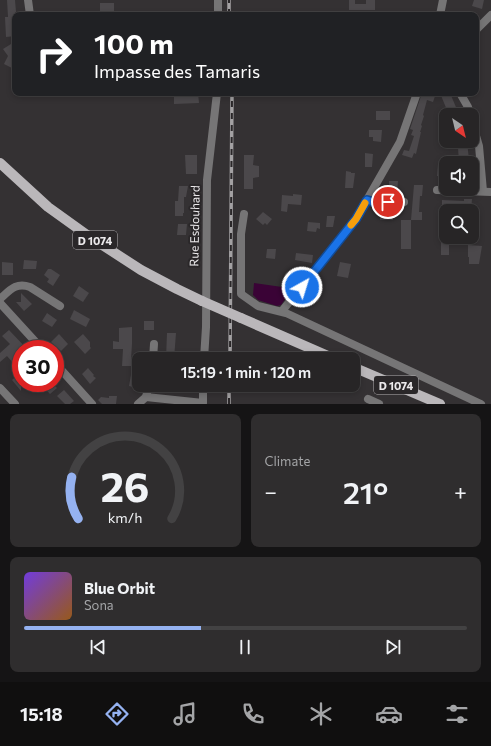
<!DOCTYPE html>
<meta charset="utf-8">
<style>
:root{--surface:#272526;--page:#2f2d2e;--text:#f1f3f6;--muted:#a4a5a7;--line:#434243;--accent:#95b2f1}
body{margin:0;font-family:Commissioner,sans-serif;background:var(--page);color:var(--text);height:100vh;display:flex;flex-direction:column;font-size:15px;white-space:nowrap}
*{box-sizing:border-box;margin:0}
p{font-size:13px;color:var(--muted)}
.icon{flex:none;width:22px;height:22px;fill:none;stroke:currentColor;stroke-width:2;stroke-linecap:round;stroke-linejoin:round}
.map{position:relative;height:404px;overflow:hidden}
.drawer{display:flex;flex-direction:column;gap:10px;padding:10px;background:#151415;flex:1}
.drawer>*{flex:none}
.guide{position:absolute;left:12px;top:12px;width:467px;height:84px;border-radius:8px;box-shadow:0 2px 6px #0003,0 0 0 1px var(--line);background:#202124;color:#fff;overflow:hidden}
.needle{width:26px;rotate:145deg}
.tools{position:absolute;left:439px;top:108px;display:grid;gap:8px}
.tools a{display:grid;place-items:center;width:40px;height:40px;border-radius:8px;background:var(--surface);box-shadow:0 2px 6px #0003,0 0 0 1px var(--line);font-size:20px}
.speed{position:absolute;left:12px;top:340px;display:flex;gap:8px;font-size:20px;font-weight:700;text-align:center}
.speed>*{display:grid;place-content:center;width:52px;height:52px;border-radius:50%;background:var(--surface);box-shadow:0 2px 6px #0003,0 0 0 1px var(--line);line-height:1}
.speed .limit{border:6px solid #d22;background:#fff;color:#111}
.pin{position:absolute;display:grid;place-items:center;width:34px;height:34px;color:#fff;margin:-17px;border:2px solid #fff;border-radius:50%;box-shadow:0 1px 4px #0007}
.me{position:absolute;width:44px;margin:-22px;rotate:39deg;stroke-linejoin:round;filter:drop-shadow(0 0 3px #0008)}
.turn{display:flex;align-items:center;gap:14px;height:84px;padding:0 16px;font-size:18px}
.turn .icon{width:52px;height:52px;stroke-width:2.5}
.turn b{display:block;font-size:28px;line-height:34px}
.big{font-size:30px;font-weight:600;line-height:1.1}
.drawer .widget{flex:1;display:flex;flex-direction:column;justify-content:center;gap:6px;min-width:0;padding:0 14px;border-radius:8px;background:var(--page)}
.drawer .dial{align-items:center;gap:0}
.dial svg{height:104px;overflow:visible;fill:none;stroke:var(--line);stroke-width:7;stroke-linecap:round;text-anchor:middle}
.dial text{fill:var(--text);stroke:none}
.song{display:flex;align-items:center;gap:12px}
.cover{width:48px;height:48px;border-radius:6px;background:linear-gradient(135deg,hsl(260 70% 55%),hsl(30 70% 35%))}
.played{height:4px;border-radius:2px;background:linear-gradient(90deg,var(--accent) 40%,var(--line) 40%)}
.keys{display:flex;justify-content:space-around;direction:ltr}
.heat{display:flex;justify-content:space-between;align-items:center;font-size:22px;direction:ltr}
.drawer .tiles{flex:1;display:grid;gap:10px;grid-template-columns:1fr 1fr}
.widget:last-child{grid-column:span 2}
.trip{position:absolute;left:132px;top:352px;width:228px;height:40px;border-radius:8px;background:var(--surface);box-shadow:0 2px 6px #0003,0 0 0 1px var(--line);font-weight:600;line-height:40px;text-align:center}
.dock{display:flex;height:64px;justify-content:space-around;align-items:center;background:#100f0f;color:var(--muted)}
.dock .icon{width:28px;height:28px}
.dock .selected{color:var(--accent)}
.dock b{font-size:18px;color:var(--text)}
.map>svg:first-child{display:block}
.water{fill:#3a0336}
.building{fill:#4b484b}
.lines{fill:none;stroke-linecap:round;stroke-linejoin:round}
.street{stroke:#767576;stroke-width:8}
.primary{stroke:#bab7ba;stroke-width:10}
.rail-casing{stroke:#a3a1a3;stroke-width:3.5}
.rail{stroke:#2a2729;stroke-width:2;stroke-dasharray:6;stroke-linecap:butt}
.primary-bridge{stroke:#bab7ba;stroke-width:10}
.route-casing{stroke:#114b97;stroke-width:10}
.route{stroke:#1a73e8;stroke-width:7}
.slow{stroke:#f59e0b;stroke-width:7}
.labels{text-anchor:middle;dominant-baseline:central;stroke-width:4;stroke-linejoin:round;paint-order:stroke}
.shield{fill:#2a2729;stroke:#b1afb1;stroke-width:1}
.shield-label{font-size:11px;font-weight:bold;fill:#ebe9eb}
.street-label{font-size:12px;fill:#ebe9eb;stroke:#2a2729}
</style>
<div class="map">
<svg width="491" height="404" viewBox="0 0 491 404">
<rect width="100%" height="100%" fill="#343133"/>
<path class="water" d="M 254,283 L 289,288 L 290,292 L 281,305 L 277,306 L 258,300 L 253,295 Z"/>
<g class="building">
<path d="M 7,0 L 15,0 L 16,12 L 15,12 L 15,36 L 6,37 L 5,17 L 8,17 Z"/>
<path d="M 349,0 L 355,0 L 355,4 L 366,4 L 366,0 L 375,0 L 375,10 L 349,10 Z"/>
<path d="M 474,0 L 484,0 L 482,9 L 472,6 Z"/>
<rect x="100" y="3" width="14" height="11"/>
<path d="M 11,44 L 15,50 L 15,63 L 12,68 L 4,64 L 8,56 L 3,49 Z"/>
<path d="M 174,93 L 198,93 L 199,103 L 174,104 Z"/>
<path d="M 422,93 L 436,93 L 433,102 L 427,100 L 423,115 L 424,116 L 421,125 L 422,126 L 420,132 L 421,132 L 416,154 L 414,153 L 412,158 L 402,155 L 404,150 L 409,151 L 414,136 L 411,135 L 413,130 L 410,129 Z"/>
<path d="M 440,93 L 450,93 L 458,112 L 449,115 Z"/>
<rect x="376" y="111" width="14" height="9"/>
<path d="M 369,130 L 382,130 L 381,142 L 373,141 L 373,137 L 369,137 Z"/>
<path d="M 457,141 L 467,141 L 469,160 L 459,161 L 458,148 L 459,148 Z"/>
<path d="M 365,153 L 373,154 L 372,167 L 365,167 Z"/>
<path d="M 185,155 L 197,155 L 197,174 L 186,174 Z"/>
<path d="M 244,155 L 254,155 L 253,165 L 259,166 L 259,177 L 253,178 L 253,189 L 244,189 Z"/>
<path d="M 438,164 L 446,165 L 446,176 L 437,176 Z"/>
<path d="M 346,171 L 351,172 L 351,173 L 355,173 L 353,188 L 345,188 Z"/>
<path d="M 389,181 L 398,181 L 397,193 L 389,193 Z"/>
<path d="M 414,185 L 423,185 L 422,196 L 420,196 L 419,212 L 422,212 L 422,220 L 411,220 Z"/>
<path d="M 179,186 L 188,186 L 186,197 L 184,197 L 184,213 L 183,213 L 183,216 L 175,216 L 175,201 L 178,201 Z"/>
<path d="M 293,194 L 302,195 L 301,205 L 288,204 L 287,212 L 281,211 L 282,195 L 293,196 Z"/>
<path d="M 464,199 L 472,199 L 471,211 L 463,210 L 463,209 L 442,209 L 442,200 L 464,201 Z"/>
<path d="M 378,208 L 393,208 L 393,220 L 380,220 L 380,215 L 378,215 Z"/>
<path d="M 263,212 L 272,219 L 267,225 L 265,223 L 263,225 L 256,219 Z"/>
<path d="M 327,216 L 335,216 L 333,227 L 326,227 Z"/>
<rect x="401" y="220" width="10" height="29"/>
<path d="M 308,222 L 320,223 L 320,229 L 317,228 L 316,232 L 307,231 Z"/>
<path d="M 178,224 L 187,224 L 186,235 L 177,235 Z"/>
<rect x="441" y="239" width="8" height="16"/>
<path d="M 468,245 L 482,246 L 479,264 L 469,264 L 469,257 L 468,257 Z"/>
<path d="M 267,249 L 276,249 L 275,259 L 266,258 Z"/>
<path d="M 296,253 L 313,255 L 312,263 L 295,260 Z"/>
<path d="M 24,260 L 37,261 L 36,269 L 23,269 Z"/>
<path d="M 2,262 L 13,263 L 13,275 L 2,275 Z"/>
<path d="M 340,262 L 351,264 L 348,278 L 337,276 Z"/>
<path d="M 48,269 L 51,269 L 60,275 L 53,286 L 47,282 L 49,279 L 44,275 Z"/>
<path d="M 79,286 L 89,293 L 83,302 L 73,296 Z"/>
<path d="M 21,293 L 32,304 L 24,311 L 16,302 L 21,302 Z"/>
<path d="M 74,310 L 90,319 L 86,327 L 70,319 Z"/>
<path d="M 47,313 L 57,320 L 52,327 L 42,321 Z"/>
<rect x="144" y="321" width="10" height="9"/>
<path d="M 132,327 L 132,344 L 131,359 L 132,359 L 132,366 L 122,366 L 123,349 L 113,349 L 113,341 L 119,342 L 119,328 Z"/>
<path d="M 9,330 L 27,349 L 21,349 L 21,361 L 17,364 L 14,361 L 13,363 L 7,356 L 0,362 L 0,353 L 10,344 L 2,336 Z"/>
<path d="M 167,333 L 176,333 L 174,359 L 166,359 Z"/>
<path d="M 59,334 L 68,344 L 61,351 L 51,342 Z"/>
<path d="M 83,334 L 90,342 L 90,347 L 91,348 L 85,354 L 74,342 Z"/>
<path d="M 88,368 L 94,375 L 93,376 L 96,378 L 90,384 L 82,374 Z"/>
<path d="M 21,372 L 21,391 L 12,380 Z"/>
<path d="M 131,375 L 139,376 L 137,388 L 129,386 Z"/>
<path d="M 40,383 L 52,383 L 57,388 L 50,394 Z"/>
<path d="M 64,390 L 74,401 L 70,404 L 65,404 L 57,396 Z"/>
<path d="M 109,396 L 117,396 L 116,404 L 102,404 L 98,400 L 101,397 L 109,398 Z"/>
</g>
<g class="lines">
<g class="street">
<path d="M 28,0 L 30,15"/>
<path d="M 218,15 L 218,0"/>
<path d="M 440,15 L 443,0"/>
<path d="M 476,30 L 491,15"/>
<path d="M 460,93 L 468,107 L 470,115"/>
<path d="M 472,122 L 479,146 L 483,191"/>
<path d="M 437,190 L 491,192"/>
<path d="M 367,200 L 373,202 L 404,202"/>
<path d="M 244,214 L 241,234 L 241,294 L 258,306 L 286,313 L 481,404"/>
<path d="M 0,299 C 10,290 16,282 30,287 L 60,306"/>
<path d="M 0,303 L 42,349"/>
<path d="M 282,311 L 356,219 L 400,142 L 417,93"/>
<path d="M 153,359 L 154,344"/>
<path d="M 204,359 L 206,327 L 207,180 L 217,93"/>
<path d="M 55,363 L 92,404"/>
<path d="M 0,388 L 15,404"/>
<path d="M 146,397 L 149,385"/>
<path d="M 368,399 L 379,404"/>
<path d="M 138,404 L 146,397 L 203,403 L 203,385"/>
</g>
<g class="primary">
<path d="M 0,163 L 48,207 L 87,235 L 141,270 L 177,289 L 202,301"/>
<path d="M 241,318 L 335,359"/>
<path d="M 353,367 L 440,404"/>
</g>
<g class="rail-casing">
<g id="rail">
<path d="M 229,15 L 229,0"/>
<path d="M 230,359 L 232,93"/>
<path d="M 229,404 L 229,385"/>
</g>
</g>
<use href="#rail" class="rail"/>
<path class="primary-bridge" d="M 202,301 L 241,318"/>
</g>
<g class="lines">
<g class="route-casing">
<path id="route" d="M 302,287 L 356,219 L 367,200 L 373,202 L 388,202"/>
</g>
<use href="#route" class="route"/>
<path class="slow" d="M 351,225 L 356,219 L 365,203"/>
</g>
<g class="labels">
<g class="shield">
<rect x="73" y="231" width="44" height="18" rx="3"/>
<rect x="374" y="376" width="44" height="18" rx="3"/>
</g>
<g class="shield-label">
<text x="95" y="240">D 1074</text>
<text x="396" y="385">D 1074</text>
</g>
<g class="street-label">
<text transform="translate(194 226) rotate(-89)">Rue Esdouhard</text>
</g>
</g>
</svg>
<div class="tools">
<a><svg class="needle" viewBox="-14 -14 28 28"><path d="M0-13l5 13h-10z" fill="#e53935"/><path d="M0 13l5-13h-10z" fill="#a4a5a7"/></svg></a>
<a><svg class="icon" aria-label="sound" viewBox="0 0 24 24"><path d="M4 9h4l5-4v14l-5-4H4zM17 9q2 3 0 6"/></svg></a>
<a><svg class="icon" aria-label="search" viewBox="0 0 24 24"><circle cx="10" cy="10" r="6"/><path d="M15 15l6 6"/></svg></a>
</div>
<div class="speed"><div class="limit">30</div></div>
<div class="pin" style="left:388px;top:202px;background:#d93025"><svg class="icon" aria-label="arrive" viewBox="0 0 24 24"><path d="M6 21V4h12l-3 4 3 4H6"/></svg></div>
<svg class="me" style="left:302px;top:287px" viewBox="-20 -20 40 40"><circle r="17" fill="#1a73e8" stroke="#fff" stroke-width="3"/><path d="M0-11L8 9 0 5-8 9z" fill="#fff"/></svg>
<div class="trip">15:19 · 1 min · 120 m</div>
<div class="guide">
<div class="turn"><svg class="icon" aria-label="right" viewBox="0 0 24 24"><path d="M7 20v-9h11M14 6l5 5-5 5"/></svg><div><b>100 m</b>Impasse des Tamaris</div></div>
</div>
</div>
<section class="drawer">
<div class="tiles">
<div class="widget dial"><svg viewBox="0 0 100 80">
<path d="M14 69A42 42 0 1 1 86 69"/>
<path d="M14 69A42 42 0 0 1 9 37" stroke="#95b2f1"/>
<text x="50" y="56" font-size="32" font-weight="700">26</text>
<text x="50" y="72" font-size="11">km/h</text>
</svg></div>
<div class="widget"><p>Climate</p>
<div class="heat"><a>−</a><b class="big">21°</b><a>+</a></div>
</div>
<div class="widget">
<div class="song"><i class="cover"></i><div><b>Blue Orbit</b><p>Sona</p></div></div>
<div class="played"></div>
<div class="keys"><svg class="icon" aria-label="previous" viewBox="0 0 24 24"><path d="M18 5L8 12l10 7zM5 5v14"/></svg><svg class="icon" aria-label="pause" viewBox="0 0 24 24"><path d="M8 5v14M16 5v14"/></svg><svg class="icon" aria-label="next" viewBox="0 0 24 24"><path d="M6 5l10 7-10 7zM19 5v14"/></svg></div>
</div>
</div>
</section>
<nav class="dock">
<b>15:18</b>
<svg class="icon selected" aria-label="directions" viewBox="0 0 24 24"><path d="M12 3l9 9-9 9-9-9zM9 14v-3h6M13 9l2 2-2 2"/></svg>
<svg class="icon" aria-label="music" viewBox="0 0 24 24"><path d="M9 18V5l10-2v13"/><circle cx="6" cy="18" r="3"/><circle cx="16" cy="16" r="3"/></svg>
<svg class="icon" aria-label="phone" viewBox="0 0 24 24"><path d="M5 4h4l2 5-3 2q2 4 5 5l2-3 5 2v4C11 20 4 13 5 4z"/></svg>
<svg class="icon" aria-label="climate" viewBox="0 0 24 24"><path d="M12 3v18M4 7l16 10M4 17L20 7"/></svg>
<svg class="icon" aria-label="car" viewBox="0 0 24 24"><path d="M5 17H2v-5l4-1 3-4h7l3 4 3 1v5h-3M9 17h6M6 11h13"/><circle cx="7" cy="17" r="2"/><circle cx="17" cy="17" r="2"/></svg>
<svg class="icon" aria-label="filters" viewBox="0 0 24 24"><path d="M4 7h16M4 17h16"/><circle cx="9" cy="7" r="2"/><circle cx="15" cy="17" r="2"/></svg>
</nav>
